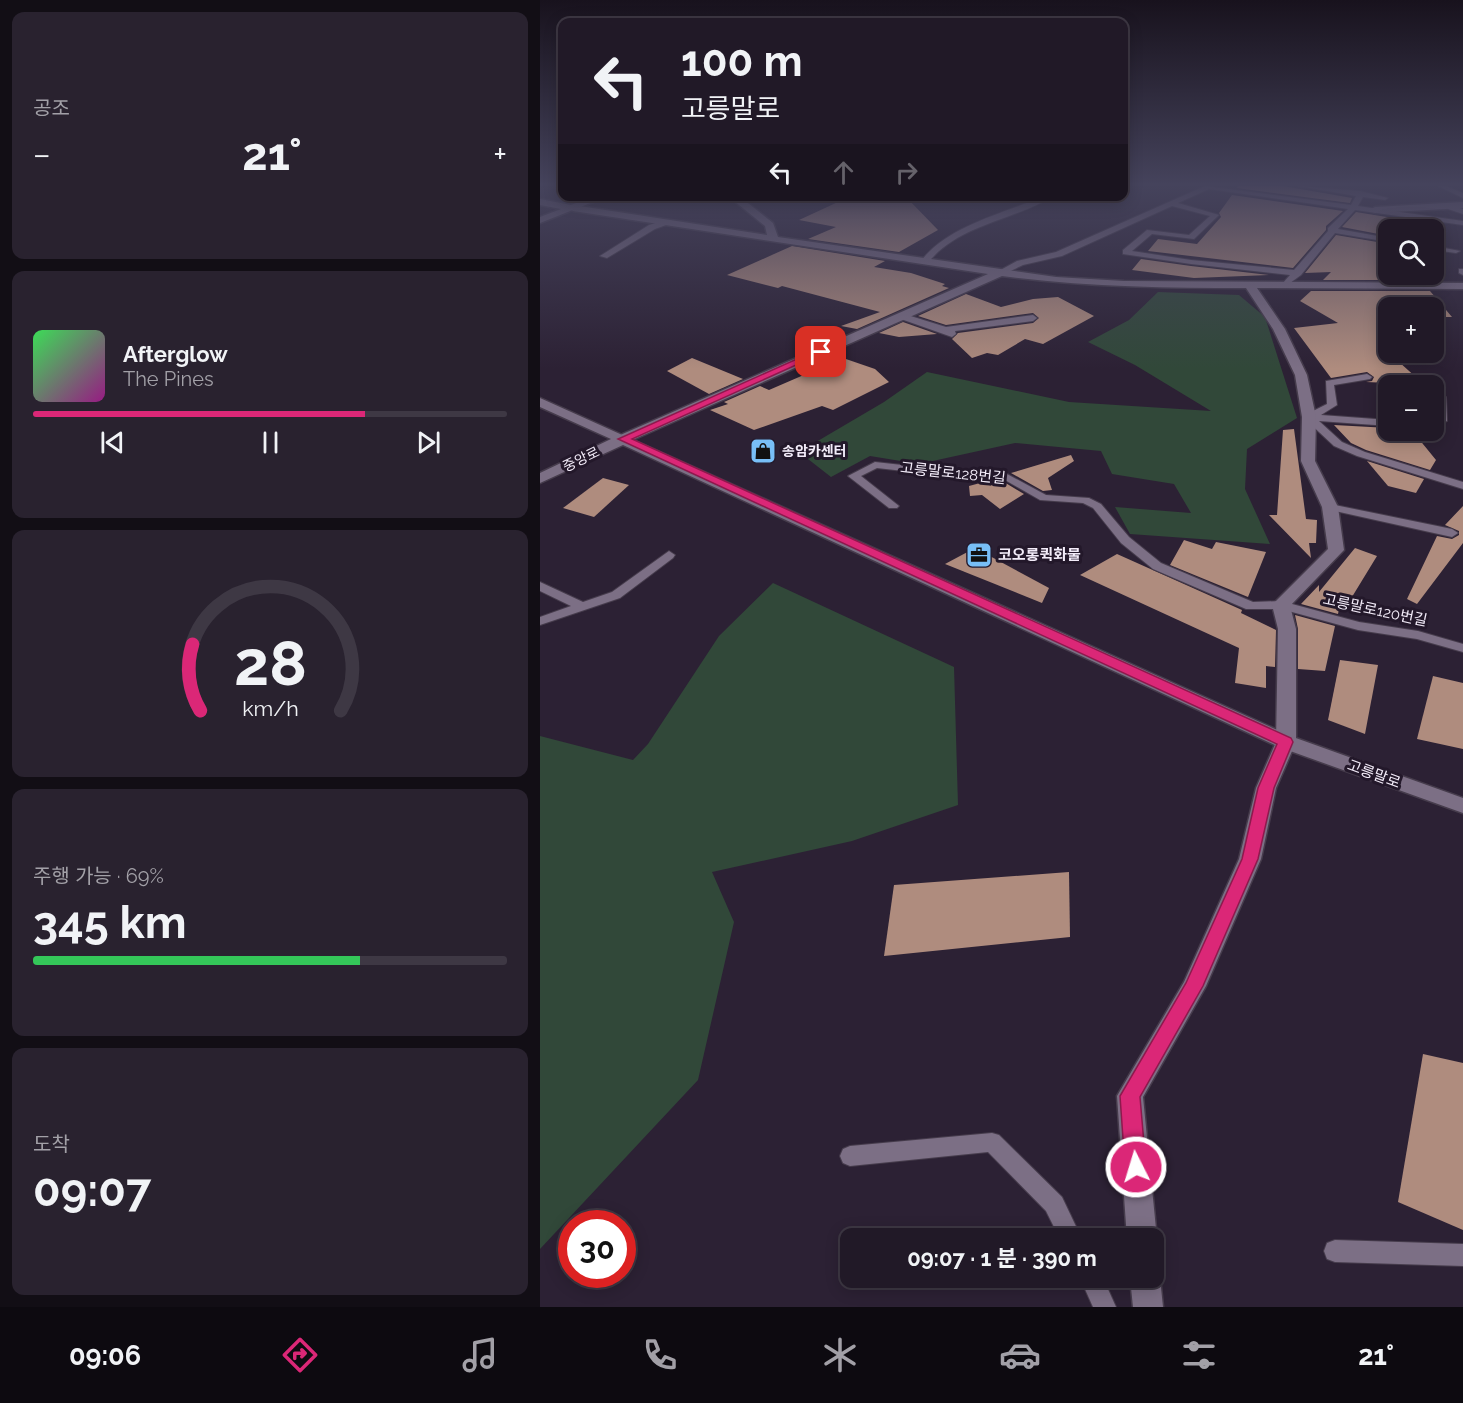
<!DOCTYPE html>
<html lang="ko">
<meta charset="utf-8">
<style>
:root{--surface:#211927;--page:#29222f;--text:#f1f3f6;--muted:#a2a0a7;--line:#3e3844;--accent:#db2777}
body{margin:0;font-family:Raleway,"Noto Sans KR",sans-serif;background:var(--page);color:var(--text);height:100vh;display:flex;flex-direction:column;font-size:22px;white-space:nowrap}
*{box-sizing:border-box;margin:0}
p{font-size:20px;color:var(--muted)}
.icon{flex:none;width:33px;height:33px;fill:none;stroke:currentColor;stroke-width:2;stroke-linecap:round;stroke-linejoin:round}
.map{position:relative;flex:1;overflow:hidden}
.details{display:flex;flex-direction:column;gap:12px;padding:12px;background:#120e15;width:540px}
.details>*{flex:none}
.guide{position:absolute;left:18px;top:18px;width:570px;height:183px;border-radius:12px;box-shadow:0 3px 15px #0003,0 0 0 2px var(--line);background:#211927;color:var(--text);overflow:hidden}
.controls{position:absolute;left:838px;top:219px;display:grid;gap:12px}
.controls a{display:grid;place-items:center;width:66px;height:66px;border-radius:12px;background:var(--surface);box-shadow:0 3px 15px #0003,0 0 0 2px var(--line);font-size:30px}
.speed{position:absolute;left:18px;top:1210px;display:flex;gap:12px;font-size:30px;font-weight:700;text-align:center}
.speed>*{display:grid;place-content:center;width:78px;height:78px;border-radius:50%;background:var(--surface);box-shadow:0 3px 15px #0003,0 0 0 2px var(--line);line-height:1}
.speed .limit{border:9px solid #d22;background:#fff;color:#111}
.pin{position:absolute;display:grid;place-items:center;width:51px;height:51px;color:#fff;margin:-26px;border-radius:12px;box-shadow:0 3px 9px #0006}
.me{position:absolute;width:66px;margin:-33px;rotate:355deg;stroke-linejoin:round;filter:drop-shadow(0 0 4px #0008)}
.turn{display:flex;align-items:center;gap:21px;height:126px;padding:0 24px;font-size:27px}
.turn .icon{width:78px;height:78px;stroke-width:2.5}
.turn b{display:block;font-size:42px;line-height:51px}
.lanes{display:flex;align-items:center;height:57px;padding:0 24px;background:#0003;justify-content:center;gap:30px;direction:ltr}
.lanes .off{opacity:.35}
.big{font-size:45px;font-weight:700;line-height:1.1}
.details .card{flex:1;display:flex;flex-direction:column;justify-content:center;gap:9px;min-width:0;padding:0 21px;border-radius:12px;background:var(--page)}
.details .dial{align-items:center;gap:0}
.dial svg{height:156px;overflow:visible;fill:none;stroke:var(--line);stroke-width:7;stroke-linecap:round;text-anchor:middle}
.dial text{fill:var(--text);stroke:none}
.song{display:flex;align-items:center;gap:18px}
.cover{width:72px;height:72px;border-radius:9px;background:linear-gradient(135deg,hsl(130 70% 55%),hsl(310 70% 35%))}
.played{height:6px;border-radius:3px;background:linear-gradient(90deg,var(--accent) 70%,var(--line) 70%)}
.keys{display:flex;justify-content:space-around;direction:ltr}
.heat{display:flex;justify-content:space-between;align-items:center;font-size:33px;direction:ltr}
.charge{height:9px;border-radius:4px;background:linear-gradient(90deg,#34c759 69%,var(--line) 0)}
.trip{position:absolute;left:300px;top:1228px;width:324px;height:60px;border-radius:12px;background:var(--surface);box-shadow:0 3px 15px #0003,0 0 0 2px var(--line);font-weight:700;line-height:60px;text-align:center}
.dock{display:flex;height:96px;justify-content:space-around;align-items:center;background:#0d0a10;color:var(--muted)}
.dock .icon{width:42px;height:42px}
.dock .active{color:var(--accent)}
.dock b{font-size:27px;color:var(--text)}
main{display:flex;flex:1;min-height:0}
.map>svg:first-child{display:block}
.green{fill:#314839}
.building{fill:#af8c7e}
.lines{fill:none;stroke-linecap:round;stroke-linejoin:round}
.lane-casing{stroke:#463c4c;stroke-width:2}
.street-casing{stroke:#463c4c;stroke-width:3}
.secondary-casing{stroke:#463c4c;stroke-width:3}
.lane{fill:#7c6f85;fill-rule:evenodd}
.street{fill:#7c6f85;fill-rule:evenodd}
.secondary{fill:#7c6f85;fill-rule:evenodd}
.route{fill:#db2777;stroke:#8e194d;stroke-width:1.5}
.labels{text-anchor:middle;dominant-baseline:central;stroke-width:6;stroke-linejoin:round;paint-order:stroke}
.far-poi-label{font-size:14px;font-weight:bold;fill:#f3ecf9;stroke:#23182a;text-anchor:start}
.far-street-label{font-size:14px;fill:#f3ecf9;stroke:#23182a}
.street-label{font-size:15px;fill:#f3ecf9;stroke:#23182a}
.poi-label{font-size:15px;font-weight:bold;fill:#f3ecf9;stroke:#23182a;text-anchor:start}
</style>
<main>
<section class="details">
<div class="card"><p>공조</p>
<div class="heat"><a>−</a><b class="big">21°</b><a>+</a></div>
</div>
<div class="card">
<div class="song"><i class="cover"></i><div><b>Afterglow</b><p>The Pines</p></div></div>
<div class="played"></div>
<div class="keys"><svg class="icon" aria-label="previous" viewBox="0 0 24 24"><path d="M18 5L8 12l10 7zM5 5v14"/></svg><svg class="icon" aria-label="pause" viewBox="0 0 24 24"><path d="M8 5v14M16 5v14"/></svg><svg class="icon" aria-label="next" viewBox="0 0 24 24"><path d="M6 5l10 7-10 7zM19 5v14"/></svg></div>
</div>
<div class="card dial"><svg viewBox="0 0 100 80">
<path d="M14 69A42 42 0 1 1 86 69"/>
<path d="M14 69A42 42 0 0 1 10 35" stroke="#db2777"/>
<text x="50" y="56" font-size="32" font-weight="700">28</text>
<text x="50" y="72" font-size="11">km/h</text>
</svg></div>
<div class="card"><p>주행 가능 · 69%</p><b class="big">345 km</b><div class="charge"></div></div>
<div class="card"><p>도착</p><b class="big">09:07</b></div>
</section>
<div class="map">
<svg width="923" height="1307" viewBox="0 0 923 1307">
<rect width="100%" height="100%" fill="#2c2134"/>
<g class="green">
<path d="M 618,292 L 699,295 L 725,317 L 757,418 L 707,449 L 705,489 L 730,544 L 590,534 L 575,507 L 651,513 L 634,484 L 572,474 L 561,451 L 475,443 L 379,464 L 330,456 L 291,477 L 259,452 L 344,402 L 387,372 L 529,402 L 671,411 L 595,365 L 548,342 L 589,320 Z"/>
<path d="M 233,583 L 414,667 L 418,805 L 312,841 L 172,872 L 194,922 L 158,1080 L 0,1249 L 0,736 L 93,760 L 108,744 L 179,636 Z"/>
</g>
<g class="building">
<path d="M 698,186 L 743,186 L 812,198 L 810,203 L 697,188 Z"/>
<path d="M 692,195 L 803,211 L 786,226 L 786,230 L 753,268 L 608,251 L 618,239 L 657,244 L 681,217 L 679,213 Z"/>
<path d="M 311,196 L 365,196 L 398,230 L 359,252 L 268,239 L 296,227 L 259,220 Z"/>
<path d="M 816,212 L 871,221 L 877,230 L 849,230 L 849,236 L 802,227 Z"/>
<path d="M 796,235 L 849,244 L 849,274 L 877,274 L 882,280 L 783,280 L 791,272 L 765,273 Z"/>
<path d="M 252,246 L 345,261 L 334,267 L 371,273 L 405,284 L 402,286 L 409,288 L 317,329 L 301,326 L 340,312 L 242,286 L 238,288 L 187,275 Z"/>
<path d="M 601,259 L 651,266 L 729,275 L 654,278 L 592,270 Z"/>
<path d="M 771,291 L 890,291 L 912,317 L 894,317 L 894,308 L 849,308 L 849,353 L 878,379 L 849,381 L 849,383 L 826,382 L 832,381 L 834,377 L 827,372 L 791,378 L 754,328 L 798,323 L 760,301 Z"/>
<path d="M 426,294 L 461,307 L 493,299 L 518,297 L 554,316 L 503,344 L 485,339 L 458,355 L 447,353 L 432,358 L 412,339 L 418,333 L 493,323 L 499,318 L 493,313 L 406,325 L 378,316 Z"/>
<path d="M 363,322 L 397,334 L 359,337 L 339,333 Z"/>
<path d="M 152,358 L 203,379 L 169,394 L 127,371 Z"/>
<path d="M 303,358 L 335,369 L 349,382 L 293,410 L 282,406 L 214,430 L 170,410 L 188,404 L 184,402 L 220,386 L 229,390 Z"/>
<path d="M 794,425 L 849,428 L 849,434 L 874,433 L 896,460 L 890,470 L 826,450 L 811,443 Z"/>
<path d="M 754,429 L 766,519 L 777,520 L 776,543 L 769,543 L 771,558 L 729,515 L 737,515 L 743,430 Z"/>
<path d="M 531,455 L 534,461 L 508,478 L 512,490 L 503,491 L 471,473 Z"/>
<path d="M 827,461 L 884,479 L 876,493 L 848,486 Z"/>
<path d="M 63,478 L 89,485 L 54,517 L 23,508 Z"/>
<path d="M 444,482 L 464,482 L 484,494 L 460,509 L 442,495 L 430,496 L 429,486 Z"/>
<path d="M 923,506 L 923,543 L 877,604 L 867,599 L 897,536 L 912,539 L 919,535 L 919,531 L 905,525 Z"/>
<path d="M 644,540 L 672,549 L 676,542 L 726,552 L 708,597 L 630,565 Z"/>
<path d="M 435,548 L 509,588 L 502,603 L 405,564 Z"/>
<path d="M 815,548 L 837,556 L 804,610 L 799,609 L 798,614 L 761,604 L 779,585 L 779,592 Z"/>
<path d="M 577,554 L 702,610 L 701,613 L 736,630 L 735,667 L 726,666 L 726,688 L 695,683 L 699,648 L 540,575 Z"/>
<path d="M 755,615 L 795,626 L 785,671 L 758,669 L 758,629 Z"/>
<path d="M 800,660 L 838,665 L 825,734 L 788,720 Z"/>
<path d="M 893,676 L 923,683 L 923,749 L 877,739 Z"/>
<path d="M 529,872 L 530,937 L 344,956 L 354,885 Z"/>
<path d="M 883,1054 L 923,1063 L 923,1230 L 858,1202 Z"/>
</g>
<g class="lines">
<g class="lane-casing">
<g id="lane">
<path d="M 665,186 L 811,205 L 816,196 L 758,186 L 820,191 L 848,198 L 845,200 L 823,197 L 818,206 L 923,221 L 923,225 L 815,210 L 798,229 L 849,238 L 849,242 L 795,233 L 761,275 L 746,286 L 742,284 L 750,275 L 651,264 L 583,254 L 583,250 L 607,230 L 649,235 L 670,216 L 632,206 L 522,256 L 483,265 L 462,275 L 455,273 L 477,261 L 516,252 ZM 669,189 L 808,209 L 788,228 L 788,231 L 754,270 L 651,260 L 592,251 L 612,234 L 654,239 L 679,215 L 638,203 Z"/>
<path d="M 898,186 L 906,186 L 923,193 L 923,198 Z"/>
<path d="M 504,196 L 514,196 C 473,221 418,224 387,264 L 380,262 C 408,225 463,214 504,196 Z"/>
<path d="M 908,205 L 923,209 L 923,214 L 908,209 Z"/>
<path d="M 126,220 L 130,222 L 129,224 L 115,229 L 67,258 L 60,256 L 109,225 Z"/>
<path d="M 894,246 L 920,251 L 916,253 L 894,250 Z"/>
<path d="M 919,269 L 923,269 L 923,275 L 919,273 Z"/>
<path d="M 361,313 L 406,327 L 493,315 L 497,318 L 493,321 L 415,331 L 416,334 L 412,337 L 358,318 L 357,316 Z"/>
<path d="M 827,374 L 832,377 L 830,379 L 794,385 L 797,405 L 781,415 L 849,420 L 849,426 L 779,421 L 802,442 L 825,452 L 923,482 L 923,489 L 817,456 L 794,446 L 765,419 L 765,415 L 787,404 L 786,381 Z"/>
<path d="M 901,394 L 906,397 L 907,421 L 894,426 L 894,420 L 897,419 L 896,397 Z"/>
<path d="M 335,462 L 435,473 L 467,474 L 506,495 L 549,498 L 561,504 L 589,537 L 621,563 L 713,602 L 741,601 L 819,622 L 878,631 L 923,644 L 923,652 L 877,639 L 818,630 L 741,609 L 706,609 L 613,569 L 581,543 L 553,508 L 543,503 L 500,500 L 465,480 L 435,479 L 337,468 L 321,476 L 359,506 L 357,508 L 349,508 L 308,476 Z"/>
<path d="M 790,504 L 912,529 L 918,533 L 912,537 L 786,509 L 786,505 Z"/>
<path d="M 129,551 L 135,555 L 133,558 L 80,598 L 0,625 L 0,617 L 31,606 L 0,591 L 0,582 L 43,602 L 72,592 Z"/>
<path d="M 452,1133 L 459,1135 L 522,1197 L 542,1239 L 520,1239 L 506,1211 L 448,1152 L 310,1166 L 303,1163 L 300,1156 L 303,1149 L 310,1146 Z"/>
<path d="M 795,1240 L 923,1244 L 923,1266 L 795,1262 L 787,1259 L 784,1251 L 787,1243 Z"/>
<path d="M 540,1278 L 563,1278 L 576,1307 L 553,1307 Z"/>
</g>
</g>
<g class="street-casing">
<g id="street">
<path d="M 188,196 L 199,196 L 233,223 L 238,237 L 516,277 L 584,281 L 923,283 L 923,289 L 717,288 L 745,329 L 767,375 L 776,417 L 775,461 L 798,507 L 804,550 L 750,606 L 756,629 L 756,742 L 736,788 L 721,859 L 666,986 L 603,1097 L 617,1239 L 614,1246 L 614,1239 L 587,1239 L 577,1096 L 644,982 L 699,859 L 716,788 L 736,742 L 738,629 L 732,605 L 788,549 L 782,507 L 761,461 L 762,417 L 755,375 L 733,329 L 706,288 C 624,288 543,287 462,276 L 88,442 L 78,442 L 76,439 L 78,436 L 448,274 L 33,211 L 28,208 L 33,205 L 227,235 L 225,226 Z"/>
<path d="M 923,202 L 923,208 L 835,213 L 830,210 L 835,207 Z"/>
<path d="M 614,1267 L 620,1278 L 623,1307 L 593,1307 L 590,1278 L 614,1278 Z"/>
</g>
</g>
<g class="secondary-casing">
<g id="secondary">
<path d="M 54,196 L 68,196 L 0,223 L 0,217 L 21,209 L 0,205 L 0,199 L 31,205 Z"/>
<path d="M 0,398 L 753,737 L 923,798 L 923,813 L 739,747 L 83,445 L 0,483 L 0,473 L 71,439 L 0,407 Z"/>
</g>
</g>
<use href="#lane" class="lane"/>
<use href="#street" class="street"/>
<use href="#secondary" class="secondary"/>
</g>
<linearGradient id="sky" x2="0" y2="1"><stop stop-color="#18121d"/><stop offset="0.5" stop-color="#45435c"/><stop offset="1" stop-color="#45435c" stop-opacity="0"/></linearGradient>
<rect width="923" height="369" fill="url(#sky)"/>
<path class="route" d="M 277,350 L 285,352 L 92,439 L 751,738 L 753,742 L 734,788 L 718,859 L 663,986 L 600,1097 L 606,1167 L 603,1174 L 596,1177 L 588,1174 L 585,1167 L 580,1096 L 646,983 L 702,859 L 718,788 L 737,744 L 78,439 Z"/>
<defs>
<g id="shop-square" transform="scale(1.35)"><rect x="-9" y="-9" width="18" height="18" rx="4" fill="#78bff7" stroke="#23182a"/><path d="M-5-2.5h2.3a2.7 3.5 0 0 1 5.4 0H5L5.5 6h-11ZM-1.5-2.5h3a1.5 2.3 0 0 0-3 0Z" fill="#111"/></g>
<g id="office-square" transform="scale(1.35)"><rect x="-9" y="-9" width="18" height="18" rx="4" fill="#78bff7" stroke="#23182a"/><path d="M-6-3h4V-5.5h4V-3h4V5H-6ZM-1-4.5V-3h2v-1.5ZM-6 0V1H6V0Z" fill="#111"/></g>
</defs>
<g fill-rule="evenodd">
<use href="#shop-square" x="223" y="451"/>
<use href="#office-square" x="439" y="555"/>
</g>
<g class="labels">
<g class="far-poi-label">
<text x="242" y="451">송암카센터</text>
</g>
<g class="far-street-label">
<text transform="translate(41 459) rotate(-26)">중앙로</text>
</g>
<g class="street-label">
<text transform="translate(413 473) rotate(6)">고릉말로128번길</text>
<text transform="translate(835 610) rotate(12)">고릉말로120번길</text>
<text transform="translate(834 774) rotate(20)">고릉말로</text>
</g>
<g class="poi-label">
<text x="458" y="555">코오롱퀵화물</text>
</g>
</g>
</svg>
<div class="controls">
<a><svg class="icon" aria-label="search" viewBox="0 0 24 24"><circle cx="10" cy="10" r="6"/><path d="M15 15l6 6"/></svg></a>
<a>+</a>
<a>−</a>
</div>
<div class="speed"><div class="limit">30</div></div>
<div class="pin" style="left:281px;top:352px;background:#d93025"><svg class="icon" aria-label="arrive" viewBox="0 0 24 24"><path d="M6 21V4h12l-3 4 3 4H6"/></svg></div>
<svg class="me" style="left:596px;top:1167px" viewBox="-20 -20 40 40"><circle r="17" fill="#db2777" stroke="#fff" stroke-width="3"/><path d="M0-11L8 9 0 5-8 9z" fill="#fff"/></svg>
<div class="trip">09:07 · 1 분 · 390 m</div>
<div class="guide">
<div class="turn"><svg class="icon" aria-label="left" viewBox="0 0 24 24"><path d="M17 20v-9H6M10 6l-5 5 5 5"/></svg><div><b>100 m</b>고릉말로</div></div>
<div class="lanes"><svg class="icon" aria-label="left" viewBox="0 0 24 24"><path d="M17 20v-9H6M10 6l-5 5 5 5"/></svg><svg class="icon off" aria-label="ahead" viewBox="0 0 24 24"><path d="M12 20V5M6 11l6-6 6 6"/></svg><svg class="icon off" aria-label="right" viewBox="0 0 24 24"><path d="M7 20v-9h11M14 6l5 5-5 5"/></svg></div>
</div>
</div>
</main>
<nav class="dock">
<b>09:06</b>
<svg class="icon active" aria-label="directions" viewBox="0 0 24 24"><path d="M12 3l9 9-9 9-9-9zM9 14v-3h6M13 9l2 2-2 2"/></svg>
<svg class="icon" aria-label="music" viewBox="0 0 24 24"><path d="M9 18V5l10-2v13"/><circle cx="6" cy="18" r="3"/><circle cx="16" cy="16" r="3"/></svg>
<svg class="icon" aria-label="phone" viewBox="0 0 24 24"><path d="M5 4h4l2 5-3 2q2 4 5 5l2-3 5 2v4C11 20 4 13 5 4z"/></svg>
<svg class="icon" aria-label="climate" viewBox="0 0 24 24"><path d="M12 3v18M4 7l16 10M4 17L20 7"/></svg>
<svg class="icon" aria-label="car" viewBox="0 0 24 24"><path d="M5 17H2v-5l4-1 3-4h7l3 4 3 1v5h-3M9 17h6M6 11h13"/><circle cx="7" cy="17" r="2"/><circle cx="17" cy="17" r="2"/></svg>
<svg class="icon" aria-label="filters" viewBox="0 0 24 24"><path d="M4 7h16M4 17h16"/><circle cx="9" cy="7" r="2"/><circle cx="15" cy="17" r="2"/></svg>
<b>21°</b>
</nav>
